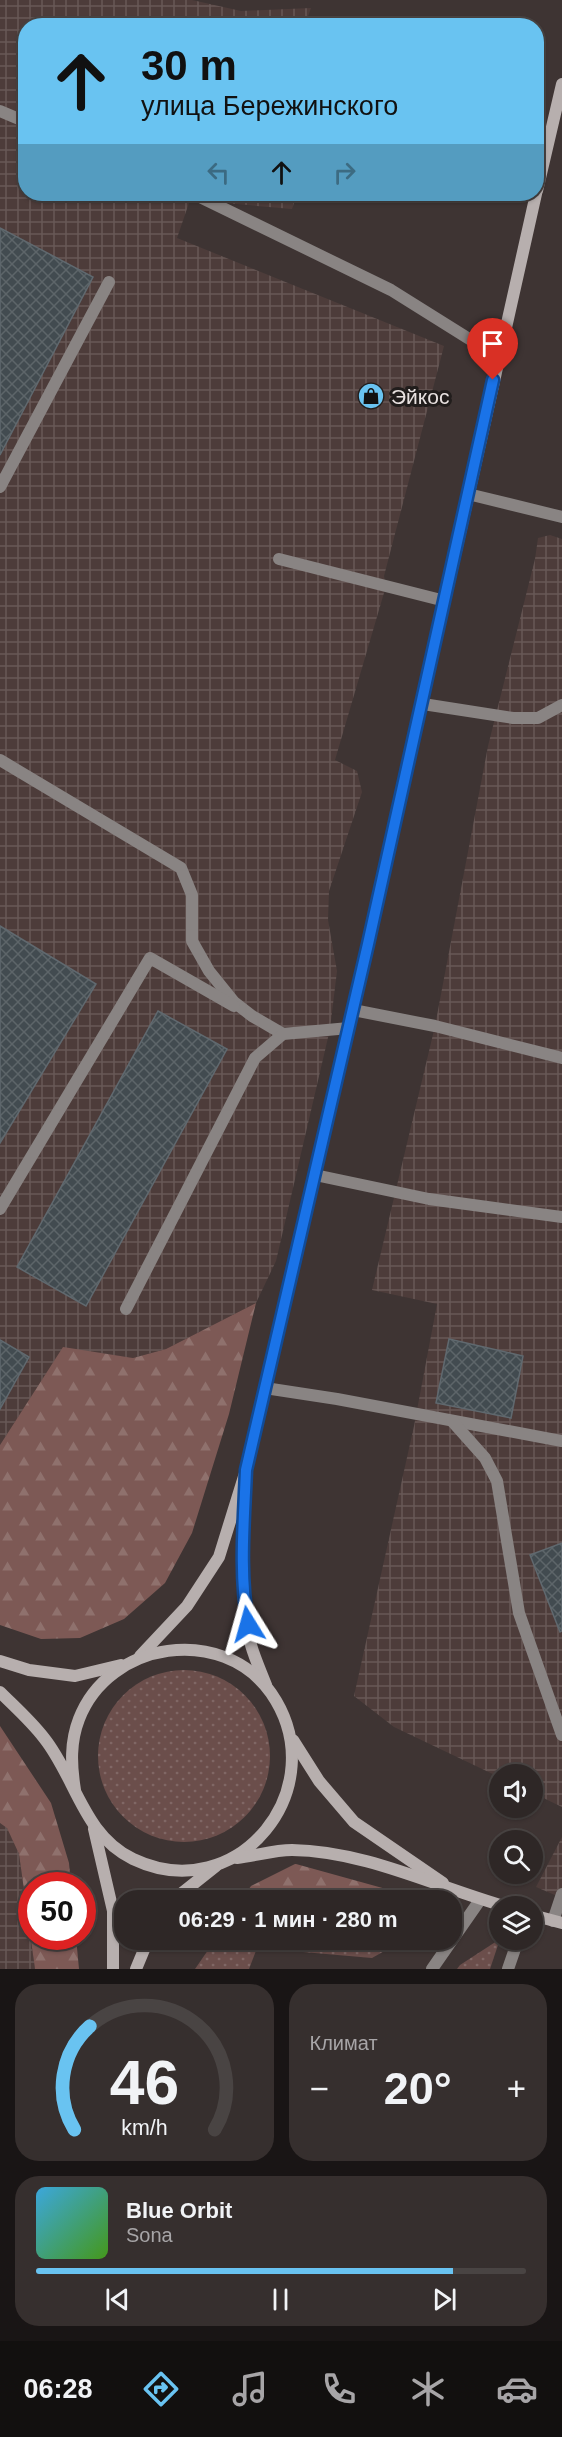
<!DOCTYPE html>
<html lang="ru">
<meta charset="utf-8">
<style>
:root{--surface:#2e2726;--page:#362f2e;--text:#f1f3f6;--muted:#a7a5a7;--line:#494443;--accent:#69c3f1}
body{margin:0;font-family:Arial,sans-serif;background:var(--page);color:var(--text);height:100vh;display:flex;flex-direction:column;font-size:22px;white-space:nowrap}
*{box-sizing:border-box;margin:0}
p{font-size:20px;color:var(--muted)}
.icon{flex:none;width:33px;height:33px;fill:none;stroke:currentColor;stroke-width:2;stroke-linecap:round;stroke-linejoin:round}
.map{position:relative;height:1969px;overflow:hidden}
.drawer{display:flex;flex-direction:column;gap:15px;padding:15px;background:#191515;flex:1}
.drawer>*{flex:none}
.hud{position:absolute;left:18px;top:18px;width:526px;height:183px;border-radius:24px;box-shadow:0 2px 4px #0004,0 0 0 2px var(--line);background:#69c3f1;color:#111;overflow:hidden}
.controls{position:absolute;left:489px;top:1764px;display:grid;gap:12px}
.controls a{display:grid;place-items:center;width:54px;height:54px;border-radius:50%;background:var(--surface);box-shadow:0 2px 4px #0004,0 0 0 2px var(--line);font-size:30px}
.speed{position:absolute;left:18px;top:1872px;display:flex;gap:12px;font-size:30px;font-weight:700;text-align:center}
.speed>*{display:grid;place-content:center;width:78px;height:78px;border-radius:50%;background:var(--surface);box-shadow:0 2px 4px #0004,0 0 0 2px var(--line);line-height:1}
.speed .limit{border:9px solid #d22;background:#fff;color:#111}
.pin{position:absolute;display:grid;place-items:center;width:51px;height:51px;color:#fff;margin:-62px -26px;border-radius:50% 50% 50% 0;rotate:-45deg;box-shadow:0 0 6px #0007}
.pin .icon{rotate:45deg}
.me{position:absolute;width:66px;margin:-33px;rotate:352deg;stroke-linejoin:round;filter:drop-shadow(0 0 4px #0008)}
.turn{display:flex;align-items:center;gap:21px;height:126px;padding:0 24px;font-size:27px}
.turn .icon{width:78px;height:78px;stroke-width:2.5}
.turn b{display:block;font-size:42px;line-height:51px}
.lanes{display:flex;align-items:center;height:57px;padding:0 24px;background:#0003;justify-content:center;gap:30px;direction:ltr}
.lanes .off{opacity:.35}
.big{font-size:45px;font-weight:700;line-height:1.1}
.drawer .widget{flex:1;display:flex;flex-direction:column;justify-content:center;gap:9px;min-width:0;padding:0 21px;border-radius:24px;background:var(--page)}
.drawer .dial{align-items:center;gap:0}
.dial svg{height:156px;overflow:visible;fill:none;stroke:var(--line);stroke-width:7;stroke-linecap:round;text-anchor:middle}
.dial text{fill:var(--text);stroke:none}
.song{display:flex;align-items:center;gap:18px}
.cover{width:72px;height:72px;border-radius:9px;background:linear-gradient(135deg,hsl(200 70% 55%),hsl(100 70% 35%))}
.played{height:6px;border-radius:3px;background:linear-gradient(90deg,var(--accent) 85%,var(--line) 85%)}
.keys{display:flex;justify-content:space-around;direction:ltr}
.heat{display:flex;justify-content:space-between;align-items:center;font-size:33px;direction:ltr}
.drawer .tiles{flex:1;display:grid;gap:15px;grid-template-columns:1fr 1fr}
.widget:last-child{grid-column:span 2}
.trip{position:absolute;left:114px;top:1890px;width:348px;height:60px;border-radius:24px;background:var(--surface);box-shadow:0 2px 4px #0004,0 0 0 2px var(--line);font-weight:700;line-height:60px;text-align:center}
.dock{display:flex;height:96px;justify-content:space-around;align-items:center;background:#12100f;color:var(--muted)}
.dock .icon{width:42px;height:42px}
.dock .on{color:var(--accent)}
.dock b{font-size:27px;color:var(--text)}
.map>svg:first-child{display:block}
.industrial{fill:url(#industrial-grid)}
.grass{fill:url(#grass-dots)}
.forest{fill:url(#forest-firs)}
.building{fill:url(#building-cross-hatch);stroke:#60696f;stroke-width:1.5}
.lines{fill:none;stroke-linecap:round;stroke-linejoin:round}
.service{stroke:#898483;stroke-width:12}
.secondary{stroke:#b7afae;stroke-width:12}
.route-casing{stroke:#114b97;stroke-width:15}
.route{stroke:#1a73e8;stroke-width:10}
.labels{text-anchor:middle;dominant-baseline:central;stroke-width:6;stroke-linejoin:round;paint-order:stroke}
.poi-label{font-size:21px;fill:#e8e1e0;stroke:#211d1c;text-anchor:start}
</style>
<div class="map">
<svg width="562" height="1969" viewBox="0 0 562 1969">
<defs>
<pattern id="industrial-grid" width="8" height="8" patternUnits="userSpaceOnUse" patternTransform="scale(1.5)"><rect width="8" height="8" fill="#4d3c3a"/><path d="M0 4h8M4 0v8" fill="none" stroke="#675856"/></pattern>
<pattern id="grass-dots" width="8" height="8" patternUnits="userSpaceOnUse" patternTransform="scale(1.5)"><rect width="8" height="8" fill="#6b4e4b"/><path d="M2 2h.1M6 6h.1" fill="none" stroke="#806765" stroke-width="1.8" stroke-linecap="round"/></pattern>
<pattern id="forest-firs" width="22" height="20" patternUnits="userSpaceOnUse" patternTransform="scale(1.5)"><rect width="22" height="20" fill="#7d5955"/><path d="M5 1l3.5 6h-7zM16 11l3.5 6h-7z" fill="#8f716d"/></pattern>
<pattern id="building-cross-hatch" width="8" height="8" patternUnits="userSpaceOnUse" patternTransform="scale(1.5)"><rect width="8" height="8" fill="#424b50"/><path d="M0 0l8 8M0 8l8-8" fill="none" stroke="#5d6569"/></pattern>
</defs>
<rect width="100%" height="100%" fill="#3e3433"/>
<g class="industrial">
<path d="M 0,0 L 192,0 L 241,11 L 311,8 L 305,25 L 26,26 L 26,194 L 297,194 L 292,209 L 190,200 L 177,238 L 444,346 L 384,576 L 386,586 L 335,760 L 357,771 L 362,792 L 329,891 L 328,920 L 337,971 L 330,1029 L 276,1261 L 256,1303 L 166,1349 L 133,1358 L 63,1348 L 0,1445 Z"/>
<path d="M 550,535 L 562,539 L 562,1807 L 533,1793 L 532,1774 L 500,1774 L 499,1777 L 394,1727 L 354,1696 L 414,1426 L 437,1304 L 372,1290 L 435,1026 L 488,746 L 535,559 L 538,538 Z"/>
<path d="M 0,1823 L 7,1827 L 19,1854 L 35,1969 L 0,1969 Z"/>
<path d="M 562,1837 L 562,1898 L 536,1887 Z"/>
</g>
<g class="grass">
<circle cx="184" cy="1756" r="86"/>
<path d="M 500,1939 L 490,1969 L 457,1969 L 460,1965 Z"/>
<path d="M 215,1940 L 404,1940 L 372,1958 L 257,1948 L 249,1969 L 195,1969 Z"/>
</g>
<g class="forest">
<path d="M 256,1303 L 229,1414 L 192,1533 L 165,1583 L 124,1619 L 80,1638 L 41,1639 L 0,1625 L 0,1445 L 63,1347 L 133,1358 L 166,1349 Z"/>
<path d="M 0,1726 L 51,1803 L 69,1863 L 71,1885 L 32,1886 L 32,1936 L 76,1937 L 79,1969 L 35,1969 L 19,1854 L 7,1828 L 0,1823 Z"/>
<path d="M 295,1864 L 296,1864 L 415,1897 L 410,1900 L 241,1900 L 251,1886 Z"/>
<path d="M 315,1940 L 360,1940 L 350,1947 Z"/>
</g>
<g class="building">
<path d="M 0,228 L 93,277 L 0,455 Z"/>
<path d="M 0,926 L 96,984 L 0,1143 Z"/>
<path d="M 158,1011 L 227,1049 L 86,1306 L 17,1267 Z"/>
<path d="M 449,1339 L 523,1356 L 511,1418 L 436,1403 Z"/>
<path d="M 0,1340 L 29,1357 L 0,1409 Z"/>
<path d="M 562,1543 L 562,1631 L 560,1632 L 530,1555 Z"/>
</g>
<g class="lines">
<g class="service">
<path d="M 0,111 L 26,122"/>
<path d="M 194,194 L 391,290 L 498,357"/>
<path d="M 0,487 L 109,282"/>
<path d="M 468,494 L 562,517"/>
<path d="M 279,559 L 445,601"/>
<path d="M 423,704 L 513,718 L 538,718 L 562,705"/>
<path d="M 0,760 L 181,868 L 192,895 L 192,941 L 209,971 L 234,1002 L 252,1016 L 283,1034"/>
<path d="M 353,1010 L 435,1026 L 562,1058"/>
<path d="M 315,1175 L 429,1199 L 562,1217"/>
<path d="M 0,1209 L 150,958 L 234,1006"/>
<path d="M 126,1309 L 255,1058 L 283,1034 L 349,1028"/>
<path d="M 265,1388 L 337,1399 L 562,1441"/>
<path d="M 452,1421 L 485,1458 L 497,1481 L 519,1613 L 562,1735"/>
<path d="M 553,1921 L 562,1894"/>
<path d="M 432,1969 L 480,1900"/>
<path d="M 508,1969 L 518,1940"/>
</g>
<g class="secondary">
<path d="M 537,191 L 562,84"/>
<path d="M 245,1487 C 243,1539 238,1594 251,1645 C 255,1659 261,1672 266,1685"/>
<path d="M 140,1656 L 187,1606 L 219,1557 L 246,1470 L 353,1010 L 536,194"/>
<path d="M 0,1661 L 29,1670 L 75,1676 L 121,1665"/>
<path d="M 0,1692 C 15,1707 31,1721 44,1738 C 76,1778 83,1835 133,1859 C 238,1909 336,1787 271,1693 C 222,1624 109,1641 79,1719 C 70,1742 71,1765 75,1790"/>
<path d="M 293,1740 L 319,1781 L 354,1822 L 443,1883"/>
<path d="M 94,1829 L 113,1911 L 113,1969"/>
<path d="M 237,1858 C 255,1856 274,1850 292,1850 C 365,1851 434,1886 504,1906"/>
<path d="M 176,1900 L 182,1893 L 216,1866"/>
<path d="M 532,1915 L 562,1923"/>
<path d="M 136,1969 L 148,1940"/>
</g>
</g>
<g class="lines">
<g class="route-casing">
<path id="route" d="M 248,1624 C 239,1573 244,1521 246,1470 L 368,944 L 493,380"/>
</g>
<use href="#route" class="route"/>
</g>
<defs>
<g id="shop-disc" transform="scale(1.35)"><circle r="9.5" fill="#69c3f1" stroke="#211d1c"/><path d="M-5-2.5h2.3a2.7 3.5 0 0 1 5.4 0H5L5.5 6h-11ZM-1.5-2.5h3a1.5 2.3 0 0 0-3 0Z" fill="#111"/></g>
</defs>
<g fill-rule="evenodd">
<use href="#shop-disc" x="371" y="396"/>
</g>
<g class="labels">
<g class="poi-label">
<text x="391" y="396">Эйкос</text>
</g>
</g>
</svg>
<div class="controls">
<a><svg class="icon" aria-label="sound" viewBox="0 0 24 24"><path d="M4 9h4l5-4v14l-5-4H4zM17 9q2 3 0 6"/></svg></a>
<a><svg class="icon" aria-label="search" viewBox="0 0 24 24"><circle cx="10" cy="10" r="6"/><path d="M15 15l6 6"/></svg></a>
<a><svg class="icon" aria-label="layers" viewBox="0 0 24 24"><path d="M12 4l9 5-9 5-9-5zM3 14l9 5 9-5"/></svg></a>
</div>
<div class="speed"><div class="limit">50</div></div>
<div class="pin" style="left:493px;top:380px;background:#d93025"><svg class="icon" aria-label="arrive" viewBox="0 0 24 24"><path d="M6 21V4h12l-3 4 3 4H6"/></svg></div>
<svg class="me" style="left:248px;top:1624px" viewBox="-20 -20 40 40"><path d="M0-17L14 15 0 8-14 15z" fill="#1a73e8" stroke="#fff" stroke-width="4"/></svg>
<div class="trip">06:29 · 1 мин · 280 m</div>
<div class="hud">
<div class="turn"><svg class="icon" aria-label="ahead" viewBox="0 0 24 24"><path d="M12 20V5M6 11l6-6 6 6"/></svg><div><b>30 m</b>улица Бережинского</div></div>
<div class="lanes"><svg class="icon off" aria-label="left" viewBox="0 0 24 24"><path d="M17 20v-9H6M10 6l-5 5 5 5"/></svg><svg class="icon" aria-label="ahead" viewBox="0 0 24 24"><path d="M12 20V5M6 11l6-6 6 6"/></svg><svg class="icon off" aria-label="right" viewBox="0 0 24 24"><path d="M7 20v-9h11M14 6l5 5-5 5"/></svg></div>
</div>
</div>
<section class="drawer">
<div class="tiles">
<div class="widget dial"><svg viewBox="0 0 100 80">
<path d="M14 69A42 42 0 1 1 86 69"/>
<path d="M14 69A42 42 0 0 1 22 16" stroke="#69c3f1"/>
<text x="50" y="56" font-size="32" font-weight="700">46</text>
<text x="50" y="72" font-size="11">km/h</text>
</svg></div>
<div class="widget"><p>Климат</p>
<div class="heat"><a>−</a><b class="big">20°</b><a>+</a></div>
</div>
<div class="widget">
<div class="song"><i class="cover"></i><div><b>Blue Orbit</b><p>Sona</p></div></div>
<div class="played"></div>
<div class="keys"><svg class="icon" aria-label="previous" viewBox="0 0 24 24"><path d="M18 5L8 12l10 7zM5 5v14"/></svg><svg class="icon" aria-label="pause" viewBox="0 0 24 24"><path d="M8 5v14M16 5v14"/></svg><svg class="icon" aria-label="next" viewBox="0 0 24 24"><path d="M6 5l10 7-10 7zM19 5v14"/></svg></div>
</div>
</div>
</section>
<nav class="dock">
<b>06:28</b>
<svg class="icon on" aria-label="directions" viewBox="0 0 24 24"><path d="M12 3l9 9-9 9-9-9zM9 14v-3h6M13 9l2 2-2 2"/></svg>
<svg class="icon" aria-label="music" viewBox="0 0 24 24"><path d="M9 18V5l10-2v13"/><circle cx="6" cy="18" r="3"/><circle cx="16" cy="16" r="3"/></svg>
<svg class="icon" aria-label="phone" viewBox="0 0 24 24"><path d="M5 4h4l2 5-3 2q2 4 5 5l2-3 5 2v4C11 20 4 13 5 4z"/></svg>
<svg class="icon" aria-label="climate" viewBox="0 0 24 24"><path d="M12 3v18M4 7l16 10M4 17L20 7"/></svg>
<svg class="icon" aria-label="car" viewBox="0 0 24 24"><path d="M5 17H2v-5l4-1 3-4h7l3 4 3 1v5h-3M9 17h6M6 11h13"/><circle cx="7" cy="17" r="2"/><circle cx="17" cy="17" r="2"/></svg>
</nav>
